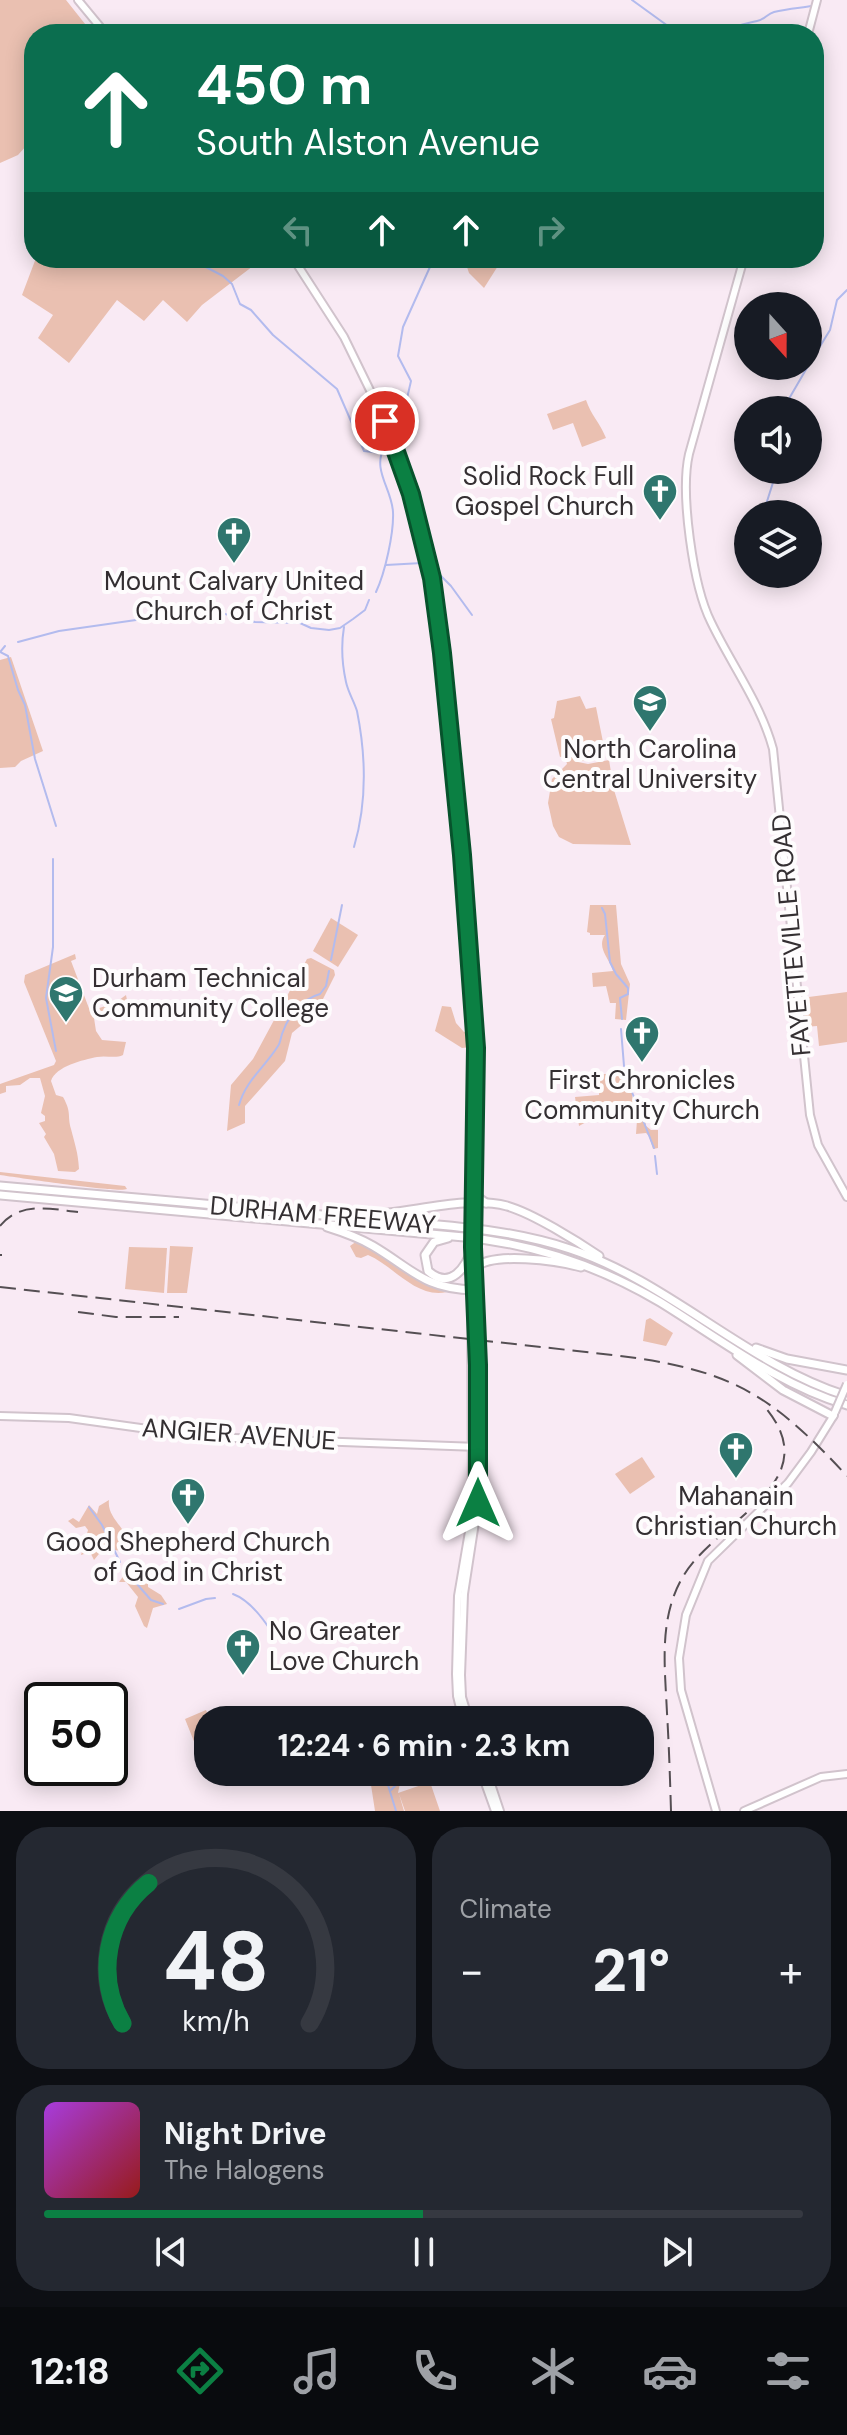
<!DOCTYPE html>
<meta charset="utf-8">
<style>
:root{--surface:#171b24;--page:#242831;--text:#f1f3f6;--muted:#9ea1a6;--line:#363941;--accent:#0b8043}
body{margin:0;font-family:"DM Sans",sans-serif;background:var(--page);color:var(--text);height:100vh;display:flex;flex-direction:column;font-size:30px;white-space:nowrap}
*{box-sizing:border-box;margin:0}
p{font-size:26px;color:var(--muted)}
.icon{flex:none;width:44px;height:44px;fill:none;stroke:currentColor;stroke-width:2;stroke-linecap:round;stroke-linejoin:round}
.map{position:relative;height:1811px;overflow:hidden}
.sheet{display:flex;flex-direction:column;gap:16px;padding:16px;background:#0d0f14;flex:1}
.sheet>*{flex:none}
.hud{position:absolute;left:24px;top:24px;width:800px;height:244px;border-radius:32px;box-shadow:0 4px 20px #0003;background:#0b6e4f;color:#fff;overflow:hidden}
.needle{width:52px;rotate:159deg}
.controls{position:absolute;left:734px;top:292px;display:grid;gap:16px}
.controls a{display:grid;place-items:center;width:88px;height:88px;border-radius:50%;background:var(--surface);box-shadow:0 4px 20px #0003;font-size:40px}
.speed{position:absolute;left:24px;top:1682px;display:flex;gap:16px;font-size:40px;font-weight:700;text-align:center}
.speed>*{display:grid;place-content:center;width:104px;height:104px;border-radius:50%;background:var(--surface);box-shadow:0 4px 20px #0003;line-height:1}
.speed .limit{border:4px solid #111;border-radius:12px;background:#fff;color:#111}
.pin{position:absolute;display:grid;place-items:center;width:68px;height:68px;color:#fff;margin:-34px;border:4px solid #fff;border-radius:50%;box-shadow:0 2px 8px #0007}
.me{position:absolute;width:88px;margin:-44px;rotate:0deg;stroke-linejoin:round;filter:drop-shadow(0 0 6px #0008)}
.turn{display:flex;align-items:center;gap:28px;height:168px;padding:0 40px;font-size:36px}
.turn .icon{width:104px;height:104px;stroke-width:2.5}
.turn b{display:block;font-size:56px;line-height:68px}
.lanes{display:flex;align-items:center;height:76px;padding:0 40px;background:#0003;justify-content:center;gap:40px;direction:ltr}
.lanes .off{opacity:.35}
.big{font-size:60px;font-weight:700;line-height:1.1}
.sheet .card{flex:1;display:flex;flex-direction:column;justify-content:center;gap:12px;min-width:0;padding:0 28px;border-radius:32px;background:var(--page)}
.sheet .dial{align-items:center;gap:0}
.dial svg{height:208px;overflow:visible;fill:none;stroke:var(--line);stroke-width:7;stroke-linecap:round;text-anchor:middle}
.dial text{fill:var(--text);stroke:none}
.song{display:flex;align-items:center;gap:24px}
.cover{width:96px;height:96px;border-radius:12px;background:linear-gradient(135deg,hsl(280 70% 55%),hsl(0 70% 35%))}
.played{height:8px;border-radius:4px;background:linear-gradient(90deg,var(--accent) 50%,var(--line) 50%)}
.keys{display:flex;justify-content:space-around;direction:ltr}
.heat{display:flex;justify-content:space-between;align-items:center;font-size:44px;direction:ltr}
.sheet .tiles{flex:1;display:grid;gap:16px;grid-template-columns:1fr 1fr}
.card:last-child{grid-column:span 2}
.trip{position:absolute;left:194px;top:1706px;width:460px;height:80px;border-radius:32px;background:var(--surface);box-shadow:0 4px 20px #0003;font-weight:700;line-height:80px;text-align:center}
.tabs{display:flex;height:128px;justify-content:space-around;align-items:center;background:#090b0e;color:var(--muted)}
.tabs .icon{width:56px;height:56px}
.tabs .selected{color:var(--accent)}
.tabs b{font-size:36px;color:var(--text)}
.map>svg:first-child{display:block}
.green{fill:#eac0b1}
.lines{fill:none;stroke-linecap:round;stroke-linejoin:round}
.stream{stroke:#b3bbee;stroke-width:2}
.major-casing{stroke:#d1c3cc;stroke-width:10}
.highway-casing{stroke:#d1c3cc;stroke-width:11}
.major{stroke:#fff;stroke-width:6}
.highway{stroke:#fff;stroke-width:7}
.rail{stroke:#554f53;stroke-width:2;stroke-dasharray:16 8;stroke-linecap:butt}
.major-bridge-casing{stroke:#d1c3cc;stroke-width:10;stroke-linecap:butt}
.major-bridge{stroke:#fff;stroke-width:6}
.route-casing{stroke:#07532c;stroke-width:20}
.route{stroke:#0b8043;stroke-width:14}
.labels{text-anchor:middle;dominant-baseline:central;stroke-width:8;stroke-linejoin:round;paint-order:stroke}
.poi-label{font-size:26px;fill:#342f32;stroke:#fefcfd}
.street-label{font-size:26px;fill:#342f32;stroke:#fefcfd}
</style>
<div class="map">
<svg width="847" height="1811" viewBox="0 0 847 1811">
<rect width="100%" height="100%" fill="#f9eaf4"/>
<g class="green">
<path d="M 0,0 L 66,0 L 93,34 L 34,34 L 34,142 L 27,145 L 18,155 L 0,163 Z"/>
<path d="M 36,258 L 253,258 L 257,263 L 202,305 L 187,322 L 163,300 L 144,321 L 117,300 L 69,363 L 38,338 L 53,315 L 22,295 Z"/>
<path d="M 464,258 L 503,258 L 484,288 L 469,273 Z"/>
<path d="M 586,400 C 591,415 600,423 606,438 L 582,447 L 573,423 L 553,430 L 547,414 Z"/>
<path d="M 11,657 L 43,751 L 21,761 L 15,767 L 0,768 L 0,660 Z"/>
<path d="M 580,696 L 586,709 L 596,707 L 604,747 L 600,748 L 601,756 L 578,762 L 588,764 L 609,760 L 614,790 L 631,845 L 573,844 L 559,837 L 553,826 L 548,803 L 552,779 L 567,764 L 565,756 L 560,757 L 551,719 L 554,718 L 557,701 Z"/>
<path d="M 590,905 L 616,905 L 621,964 L 630,984 L 626,1020 L 615,1019 L 616,1003 L 610,1003 L 606,986 L 593,987 L 592,973 L 613,971 C 610,959 596,948 605,935 L 590,935 L 590,933 L 587,932 Z"/>
<path d="M 331,918 L 358,935 L 338,967 L 313,951 Z"/>
<path d="M 75,954 L 76,959 L 71,961 L 90,1011 L 115,1003 L 126,995 L 128,1005 L 96,1015 L 94,1018 L 96,1031 L 102,1040 L 126,1042 L 123,1055 C 115,1059 107,1055 97,1057 C 83,1060 56,1066 51,1081 L 56,1095 L 63,1097 C 72,1113 67,1115 71,1129 C 75,1145 78,1152 79,1169 L 75,1172 L 58,1171 L 54,1154 L 44,1137 L 46,1134 L 39,1123 L 45,1121 L 45,1116 L 41,1113 L 45,1096 L 40,1078 L 30,1078 L 20,1085 L 6,1086 L 6,1092 L 0,1094 L 0,1084 L 54,1065 L 56,1061 L 24,982 L 25,975 Z"/>
<path d="M 311,958 L 334,970 L 335,975 L 316,1013 L 292,1033 L 285,1061 L 245,1106 L 245,1123 L 227,1131 L 231,1085 L 253,1059 L 307,959 Z"/>
<path d="M 847,992 L 847,1042 L 819,1046 L 817,1026 L 804,1027 L 801,998 Z"/>
<path d="M 442,1006 L 451,1007 L 456,1023 L 464,1032 L 471,1031 L 471,1047 L 462,1048 L 435,1031 Z"/>
<path d="M 600,1074 L 630,1074 L 633,1103 L 643,1109 L 646,1126 L 651,1130 L 658,1130 L 658,1148 L 653,1149 L 649,1136 L 646,1133 L 636,1134 L 637,1120 L 615,1106 L 579,1126 L 575,1097 L 599,1095 Z"/>
<path d="M 0,1172 L 125,1186 L 127,1189 C 118,1193 21,1178 0,1175 Z"/>
<path d="M 357,1241 L 370,1247 L 419,1281 L 447,1292 C 416,1299 394,1266 368,1255 L 361,1258 L 356,1257 L 350,1246 Z"/>
<path d="M 170,1246 L 193,1247 L 187,1293 L 167,1293 Z"/>
<path d="M 129,1247 L 167,1248 L 164,1293 L 125,1289 Z"/>
<path d="M 650,1318 L 673,1333 L 666,1346 L 643,1341 L 646,1320 Z"/>
<path d="M 642,1457 L 655,1477 L 630,1494 L 615,1474 Z"/>
<path d="M 109,1500 C 107,1514 120,1524 125,1534 C 127,1538 126,1543 126,1547 L 124,1551 L 103,1549 L 94,1560 L 90,1552 L 81,1555 L 88,1530 L 85,1526 L 76,1528 L 68,1521 L 73,1518 L 79,1522 L 89,1505 L 97,1514 L 99,1506 Z"/>
<path d="M 131,1566 L 137,1580 L 141,1581 L 148,1578 L 148,1587 L 161,1595 L 167,1604 L 153,1608 L 147,1628 L 144,1626 L 135,1606 L 138,1597 L 126,1582 L 119,1582 Z"/>
<path d="M 206,1710 L 210,1720 L 208,1772 L 226,1772 L 209,1779 L 185,1719 Z"/>
<path d="M 369,1772 L 388,1772 L 392,1780 L 400,1783 L 398,1793 L 430,1782 L 440,1811 L 405,1811 L 399,1794 L 404,1811 L 375,1811 Z"/>
</g>
<g class="lines">
<g class="stream">
<path d="M 632,0 L 679,34"/>
<path d="M 721,34 C 735,26 743,24 757,21 C 764,20 767,14 774,12 C 786,9 799,8 812,6"/>
<path d="M 195,258 L 200,264 L 223,276 L 232,284 L 240,304 L 251,310 L 273,335 L 337,389 L 364,451 L 381,453"/>
<path d="M 808,366 L 830,330 L 837,300 L 847,290"/>
<path d="M 786,410 L 790,397 L 808,366"/>
<path d="M 392,419 L 405,407 L 411,381 L 398,356 L 403,327 L 434,258"/>
<path d="M 763,514 L 777,470"/>
<path d="M 386,565 L 422,563"/>
<path d="M 441,576 L 451,586 L 472,615"/>
<path d="M 376,592 C 385,573 394,533 393,512 C 392,489 371,469 385,446 L 381,429"/>
<path d="M 344,627 C 341,645 342,664 346,682 C 348,692 354,701 357,711 C 366,756 367,803 354,847"/>
<path d="M 18,642 L 59,631 L 171,615 L 203,608 L 255,622 L 300,623 L 311,628 L 329,630 L 340,628 L 353,619 L 365,610 L 369,600"/>
<path d="M 5,646 L 0,652 L 8,656 L 18,690 L 25,705 L 35,759 L 56,826"/>
<path d="M 53,859 L 53,947 L 46,998 L 56,1051"/>
<path d="M 602,908 L 605,914 L 610,962 L 616,974 L 628,988 L 628,994 L 620,998 L 622,1019"/>
<path d="M 331,960 L 342,905"/>
<path d="M 621,1029 L 624,1066"/>
<path d="M 626,1077 L 654,1148"/>
<path d="M 239,1105 C 246,1080 265,1067 278,1046 C 280,1044 281,1037 282,1034 C 288,1016 302,999 320,994 L 326,986 L 329,971"/>
<path d="M 655,1156 L 657,1174"/>
<path d="M 89,1507 L 102,1525 L 120,1562"/>
<path d="M 123,1568 L 151,1600 L 163,1604"/>
<path d="M 233,1594 C 249,1600 262,1617 271,1631"/>
<path d="M 179,1609 L 206,1599 L 215,1598"/>
<path d="M 510,1720 L 516,1709"/>
<path d="M 384,1772 L 396,1811"/>
<path d="M 391,1790 L 398,1783"/>
</g>
<g class="major-casing">
<g id="major">
<path d="M 78,0 L 106,34"/>
<path d="M 808,34 L 817,0"/>
<path d="M 293,258 L 344,337 L 385,421 L 411,494 L 432,578 L 456,788 L 476,1048 L 474,1220"/>
<path d="M 744,258 L 689,454 C 680,493 693,586 711,622 C 731,664 761,704 773,749 L 810,1115 L 818,1145 L 847,1197"/>
<path d="M 0,1416 L 69,1418 L 205,1437 L 478,1447"/>
<path d="M 463,1720 L 457,1696 L 456,1674 L 458,1596 L 472,1514 L 471,1297 L 474,1293 L 473,1250"/>
<path d="M 469,1720 L 462,1697 L 461,1675 L 464,1594 L 478,1503 L 478,1365 L 474,1293"/>
<path d="M 481,1772 L 495,1811"/>
<path d="M 487,1772 L 500,1811"/>
<path d="M 716,1811 L 681,1690 L 679,1658 L 686,1615 L 708,1561 L 788,1483 L 811,1452 L 834,1415"/>
<path d="M 744,1811 L 821,1777 L 847,1774"/>
</g>
</g>
<g class="highway-casing">
<g id="highway">
<path d="M 474,1184 L 479,1198 L 486,1203"/>
<path d="M 0,1186 C 118,1196 237,1207 355,1218 C 427,1225 502,1226 570,1249 C 670,1282 746,1364 847,1396"/>
<path d="M 0,1195 L 464,1237 C 535,1244 599,1266 660,1302 C 720,1339 779,1385 847,1405"/>
<path d="M 365,1215 C 410,1214 464,1195 507,1206 C 532,1213 577,1241 599,1256"/>
<path d="M 327,1227 C 343,1232 358,1237 373,1246 C 412,1269 424,1289 474,1290"/>
<path d="M 448,1238 L 434,1242 L 425,1255 L 428,1271 C 451,1291 466,1267 473,1247"/>
<path d="M 475,1268 C 492,1251 558,1261 581,1267"/>
<path d="M 756,1348 L 787,1359 L 847,1370"/>
<path d="M 737,1355 L 783,1390 L 833,1416"/>
</g>
</g>
<use href="#major" class="major"/>
<use href="#highway" class="highway"/>
<g class="rail">
<path d="M 0,1226 C 20,1201 50,1209 78,1212"/>
<path d="M 0,1255 L 2,1255"/>
<path d="M 0,1287 L 613,1355 C 728,1369 768,1391 847,1476"/>
<path d="M 78,1312 L 116,1317 L 179,1317"/>
<path d="M 671,1811 C 670,1778 669,1746 667,1713 C 665,1667 658,1617 684,1575 C 718,1519 829,1483 765,1407"/>
</g>
<g class="major-bridge-casing">
<g id="major-bridge">
<path d="M 473,1247 L 474,1220"/>
<path d="M 835,1412 L 847,1384"/>
</g>
</g>
<use href="#major-bridge" class="major-bridge"/>
</g>
<g class="lines">
<g class="route-casing">
<path id="route" d="M 385,421 L 411,494 L 432,578 L 442,653 L 462,855 L 476,1048 L 473,1247 L 478,1365 L 478,1503"/>
</g>
<use href="#route" class="route"/>
</g>
<defs>
<g id="church-pin" transform="scale(1.8)"><path d="M0 17L-7.5 6A9.5 9.5 0 1 1 7.5 6Z" fill="#2f766e" stroke="#fefcfd"/><path d="M-1.2-6h2.4v3.5h3.3v2.4h-3.3V6h-2.4V-.1h-3.3v-2.4h3.3Z" fill="#fff"/></g>
<g id="university-pin" transform="scale(1.8)"><path d="M0 17L-7.5 6A9.5 9.5 0 1 1 7.5 6Z" fill="#2f766e" stroke="#fefcfd"/><path d="M0-5L7-2L0 1L-7-2ZM-4 1L0 2.5L4 1V4Q0 6-4 4Z" fill="#fff"/></g>
</defs>
<g fill-rule="evenodd">
<use href="#church-pin" x="660" y="491"/>
<use href="#church-pin" x="234" y="534"/>
<use href="#university-pin" x="650" y="702"/>
<use href="#university-pin" x="66" y="993"/>
<use href="#church-pin" x="642" y="1033"/>
<use href="#church-pin" x="736" y="1449"/>
<use href="#church-pin" x="188" y="1495"/>
<use href="#church-pin" x="243" y="1646"/>
</g>
<g class="labels">
<g class="poi-label">
<text x="634" y="476" text-anchor="end">Solid Rock Full<tspan x="634" dy="30">Gospel Church</tspan></text>
<text x="234" y="581">Mount Calvary United<tspan x="234" dy="30">Church of Christ</tspan></text>
<text x="650" y="749">North Carolina<tspan x="650" dy="30">Central University</tspan></text>
<text x="92" y="978" text-anchor="start">Durham Technical<tspan x="92" dy="30">Community College</tspan></text>
<text x="642" y="1080">First Chronicles<tspan x="642" dy="30">Community Church</tspan></text>
<text x="736" y="1496">Mahanain<tspan x="736" dy="30">Christian Church</tspan></text>
<text x="188" y="1542">Good Shepherd Church<tspan x="188" dy="30">of God in Christ</tspan></text>
<text x="269" y="1631" text-anchor="start">No Greater<tspan x="269" dy="30">Love Church</tspan></text>
</g>
<g class="street-label">
<text transform="translate(791 935) rotate(-95)">FAYETTEVILLE ROAD</text>
<text transform="translate(323 1215) rotate(5)">DURHAM FREEWAY</text>
<text transform="translate(239 1434) rotate(4)">ANGIER AVENUE</text>
</g>
</g>
</svg>
<div class="controls">
<a><svg class="needle" viewBox="-14 -14 28 28"><path d="M0-13l5 13h-10z" fill="#e53935"/><path d="M0 13l5-13h-10z" fill="#9ea1a6"/></svg></a>
<a><svg class="icon" aria-label="sound" viewBox="0 0 24 24"><path d="M4 9h4l5-4v14l-5-4H4zM17 9q2 3 0 6"/></svg></a>
<a><svg class="icon" aria-label="layers" viewBox="0 0 24 24"><path d="M12 4l9 5-9 5-9-5zM3 14l9 5 9-5"/></svg></a>
</div>
<div class="speed"><div class="limit">50</div></div>
<div class="pin" style="left:385px;top:421px;background:#d93025"><svg class="icon" aria-label="arrive" viewBox="0 0 24 24"><path d="M6 21V4h12l-3 4 3 4H6"/></svg></div>
<svg class="me" style="left:478px;top:1503px" viewBox="-20 -20 40 40"><path d="M0-17L14 15 0 8-14 15z" fill="#0b8043" stroke="#fff" stroke-width="4"/></svg>
<div class="trip">12:24 · 6 min · 2.3 km</div>
<div class="hud">
<div class="turn"><svg class="icon" aria-label="ahead" viewBox="0 0 24 24"><path d="M12 20V5M6 11l6-6 6 6"/></svg><div><b>450 m</b>South Alston Avenue</div></div>
<div class="lanes"><svg class="icon off" aria-label="left" viewBox="0 0 24 24"><path d="M17 20v-9H6M10 6l-5 5 5 5"/></svg><svg class="icon" aria-label="ahead" viewBox="0 0 24 24"><path d="M12 20V5M6 11l6-6 6 6"/></svg><svg class="icon" aria-label="ahead" viewBox="0 0 24 24"><path d="M12 20V5M6 11l6-6 6 6"/></svg><svg class="icon off" aria-label="right" viewBox="0 0 24 24"><path d="M7 20v-9h11M14 6l5 5-5 5"/></svg></div>
</div>
</div>
<section class="sheet">
<div class="tiles">
<div class="card dial"><svg viewBox="0 0 100 80">
<path d="M14 69A42 42 0 1 1 86 69"/>
<path d="M14 69A42 42 0 0 1 24 15" stroke="#0b8043"/>
<text x="50" y="56" font-size="32" font-weight="700">48</text>
<text x="50" y="72" font-size="11">km/h</text>
</svg></div>
<div class="card"><p>Climate</p>
<div class="heat"><a>−</a><b class="big">21°</b><a>+</a></div>
</div>
<div class="card">
<div class="song"><i class="cover"></i><div><b>Night Drive</b><p>The Halogens</p></div></div>
<div class="played"></div>
<div class="keys"><svg class="icon" aria-label="previous" viewBox="0 0 24 24"><path d="M18 5L8 12l10 7zM5 5v14"/></svg><svg class="icon" aria-label="pause" viewBox="0 0 24 24"><path d="M8 5v14M16 5v14"/></svg><svg class="icon" aria-label="next" viewBox="0 0 24 24"><path d="M6 5l10 7-10 7zM19 5v14"/></svg></div>
</div>
</div>
</section>
<nav class="tabs">
<b>12:18</b>
<svg class="icon selected" aria-label="directions" viewBox="0 0 24 24"><path d="M12 3l9 9-9 9-9-9zM9 14v-3h6M13 9l2 2-2 2"/></svg>
<svg class="icon" aria-label="music" viewBox="0 0 24 24"><path d="M9 18V5l10-2v13"/><circle cx="6" cy="18" r="3"/><circle cx="16" cy="16" r="3"/></svg>
<svg class="icon" aria-label="phone" viewBox="0 0 24 24"><path d="M5 4h4l2 5-3 2q2 4 5 5l2-3 5 2v4C11 20 4 13 5 4z"/></svg>
<svg class="icon" aria-label="climate" viewBox="0 0 24 24"><path d="M12 3v18M4 7l16 10M4 17L20 7"/></svg>
<svg class="icon" aria-label="car" viewBox="0 0 24 24"><path d="M5 17H2v-5l4-1 3-4h7l3 4 3 1v5h-3M9 17h6M6 11h13"/><circle cx="7" cy="17" r="2"/><circle cx="17" cy="17" r="2"/></svg>
<svg class="icon" aria-label="filters" viewBox="0 0 24 24"><path d="M4 7h16M4 17h16"/><circle cx="9" cy="7" r="2"/><circle cx="15" cy="17" r="2"/></svg>
</nav>
